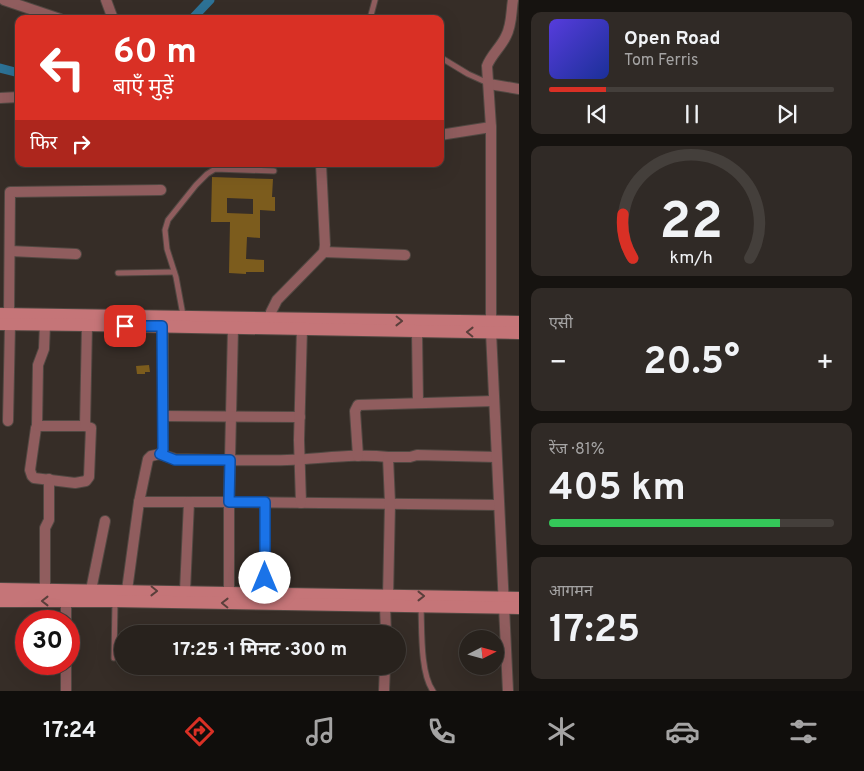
<!DOCTYPE html>
<html lang="hi">
<meta charset="utf-8">
<style>
:root{--surface:#28221d;--page:#302a26;--text:#f1f3f6;--muted:#a5a4a4;--line:#443f3b;--accent:#d93025}
body{margin:0;font-family:Overpass,"Noto Sans Devanagari",sans-serif;background:var(--page);color:var(--text);height:100vh;display:flex;flex-direction:column;font-size:19px;white-space:nowrap}
*{box-sizing:border-box;margin:0}
p{font-size:16px;color:var(--muted)}
.icon{flex:none;width:28px;height:28px;fill:none;stroke:currentColor;stroke-width:2;stroke-linecap:round;stroke-linejoin:round}
.map{position:relative;flex:1;overflow:hidden}
.sheet{display:flex;flex-direction:column;gap:12px;padding:12px;background:#161310;width:345px}
.sheet>*{flex:none}
.hud{position:absolute;left:15px;top:15px;width:429px;height:152px;border-radius:10px;box-shadow:0 5px 20px #0002,0 0 0 1px var(--line);background:#d93025;color:#fff;overflow:hidden}
.needle{width:32px;rotate:84deg}
.buttons{position:absolute;left:459px;top:630px;display:grid;gap:10px}
.buttons a{display:grid;place-items:center;width:45px;height:45px;border-radius:50%;background:var(--surface);box-shadow:0 5px 20px #0002,0 0 0 1px var(--line);font-size:25px}
.speed{position:absolute;left:15px;top:610px;display:flex;gap:10px;font-size:25px;font-weight:700;text-align:center}
.speed>*{display:grid;place-content:center;width:65px;height:65px;border-radius:50%;background:var(--surface);box-shadow:0 5px 20px #0002,0 0 0 1px var(--line);line-height:1}
.speed .limit{border:8px solid #d22;background:#fff;color:#111}
.pin{position:absolute;display:grid;place-items:center;width:42px;height:42px;color:#fff;margin:-21px;border-radius:10px;box-shadow:0 2px 8px #0006}
.me{position:absolute;width:55px;margin:-28px;rotate:0deg;stroke-linejoin:round;filter:drop-shadow(0 0 4px #0008)}
.turn{display:flex;align-items:center;gap:18px;height:105px;padding:0 15px;font-size:22px}
.turn .icon{width:65px;height:65px;stroke-width:2.5}
.turn b{display:block;font-size:35px;line-height:42px}
.then{display:flex;align-items:center;height:48px;padding:0 15px;background:#0003;gap:10px;font-size:19px}
.big{font-size:38px;font-weight:700;line-height:1.1}
.sheet .card{flex:1;display:flex;flex-direction:column;justify-content:center;gap:8px;min-width:0;padding:0 18px;border-radius:10px;background:var(--page)}
.sheet .dial{align-items:center;gap:0}
.dial svg{height:130px;overflow:visible;fill:none;stroke:var(--line);stroke-width:7;stroke-linecap:round;text-anchor:middle}
.dial text{fill:var(--text);stroke:none}
.song{display:flex;align-items:center;gap:15px}
.cover{width:60px;height:60px;border-radius:8px;background:linear-gradient(135deg,hsl(250 70% 55%),hsl(230 70% 35%))}
.played{height:5px;border-radius:2px;background:linear-gradient(90deg,var(--accent) 20%,var(--line) 20%)}
.keys{display:flex;justify-content:space-around;direction:ltr}
.heat{display:flex;justify-content:space-between;align-items:center;font-size:28px;direction:ltr}
.charge{height:8px;border-radius:4px;background:linear-gradient(90deg,#34c759 81%,var(--line) 0)}
.trip{position:absolute;left:114px;top:625px;width:292px;height:50px;border-radius:25px;background:var(--surface);box-shadow:0 5px 20px #0002,0 0 0 1px var(--line);font-weight:700;line-height:50px;text-align:center}
.tab-bar{display:flex;height:80px;justify-content:space-around;align-items:center;background:#100e0c;color:var(--muted)}
.tab-bar .icon{width:35px;height:35px}
.tab-bar .current{color:var(--accent)}
.tab-bar b{font-size:22px;color:var(--text)}
main{display:flex;flex:1;min-height:0}
.map>svg:first-child{display:block}
.lines{fill:none;stroke-linecap:round;stroke-linejoin:round}
.canal{stroke:#2d7296;stroke-width:9}
.building{fill:#7c5c1d;fill-rule:evenodd}
.lane-casing{stroke:#514842;stroke-width:7}
.street-casing{stroke:#514842;stroke-width:12}
.secondary-casing{stroke:#514842;stroke-width:14}
.lane{stroke:#905d5e;stroke-width:5}
.street{stroke:#905d5e;stroke-width:10}
.secondary{stroke:#c57578;stroke-width:12}
.oneway{stroke:#5a3f3b}
.route-casing{stroke:#114b97;stroke-width:12}
.route{stroke:#1a73e8;stroke-width:9}
</style>
<main>
<div class="map">
<svg width="519" height="691" viewBox="0 0 519 691">
<rect width="100%" height="100%" fill="#362d27"/>
<g class="lines">
<g class="canal">
<path d="M 192,19 L 210,0"/>
<path d="M 0,68 L 19,73"/>
</g>
</g>
<g class="building">
<path d="M 212,177 L 273,179 L 272,197 L 275,197 L 275,211 L 260,210 L 260,238 L 247,237 L 246,259 L 264,260 L 264,272 L 246,272 L 246,274 L 229,273 L 230,222 L 211,222 ZM 227,198 L 253,199 L 253,214 L 227,213 Z"/>
<path d="M 149,365 L 150,372 L 145,372 L 145,374 L 137,374 L 136,366 Z"/>
</g>
<g class="lines">
<g class="lane-casing">
<g id="lane">
<path d="M 372,19 L 371,15 L 375,0"/>
<path d="M 440,57 L 468,74 L 488,83"/>
<path d="M 118,273 L 174,272"/>
<path d="M 183,315 L 176,277 L 167,249 L 165,230 L 168,220 L 196,185 L 207,174 L 215,169 L 274,171"/>
<path d="M 421,607 C 422,629 420,673 433,691"/>
<path d="M 114,658 L 115,602"/>
</g>
</g>
<g class="street-casing">
<g id="street">
<path d="M 4,0 L 60,19"/>
<path d="M 106,0 L 113,19"/>
<path d="M 489,84 L 519,89"/>
<path d="M 0,98 L 19,97"/>
<path d="M 440,135 L 491,127"/>
<path d="M 10,251 L 76,254"/>
<path d="M 324,252 L 405,255"/>
<path d="M 9,314 L 10,192 L 161,190"/>
<path d="M 270,319 L 271,312 L 277,300 L 324,252 L 325,245 L 321,164"/>
<path d="M 233,328 L 229,502 L 499,505"/>
<path d="M 417,332 L 418,403"/>
<path d="M 163,416 L 300,417"/>
<path d="M 8,421 L 10,324"/>
<path d="M 37,426 L 85,426 L 91,428 L 89,477 L 86,481 L 75,483 L 34,478 L 32,476 L 30,470 L 36,428 Z"/>
<path d="M 37,426 L 38,365 L 44,349 L 45,324"/>
<path d="M 85,426 L 87,325"/>
<path d="M 160,454 L 175,459 C 212,460 250,461 287,460 C 321,459 355,453 388,457"/>
<path d="M 358,456 L 355,411 L 358,405 L 494,401"/>
<path d="M 139,502 L 148,459 L 151,456 L 160,454 L 163,450 L 163,326"/>
<path d="M 265,503 L 265,578"/>
<path d="M 301,503 L 299,440 L 302,328"/>
<path d="M 45,589 L 45,528 L 49,520 L 49,479"/>
<path d="M 91,590 L 105,521"/>
<path d="M 127,590 L 139,502 L 229,502 L 229,592"/>
<path d="M 185,591 L 189,502"/>
<path d="M 388,597 L 390,503 L 388,457 L 410,457 L 417,455 L 496,457"/>
<path d="M 385,606 L 386,634"/>
<path d="M 66,621 L 66,595"/>
<path d="M 66,691 L 66,664"/>
<path d="M 384,691 L 385,666"/>
<path d="M 508,691 L 491,332 L 491,127 L 487,66 C 491,55 501,47 506,36 C 512,25 511,12 513,0"/>
</g>
</g>
<g class="secondary-casing">
<g id="secondary">
<path d="M 0,314 L 519,322"/>
<path d="M 0,324 L 87,325 L 519,333"/>
<path d="M 0,589 L 519,598"/>
<path d="M 0,601 L 115,601 L 519,608"/>
</g>
</g>
<use href="#lane" class="lane"/>
<use href="#street" class="street"/>
<use href="#secondary" class="secondary"/>
</g>
<defs><path id="oneway-chevron" d="M-2-3.5L2.5 0L-2 3.5" fill="none" stroke-width="1.6" stroke-linecap="round" stroke-linejoin="round" transform="scale(1.25)"/></defs>
<g class="oneway">
<use href="#oneway-chevron" transform="translate(399 321) rotate(1)"/>
<use href="#oneway-chevron" transform="translate(470 332) rotate(-179)"/>
<use href="#oneway-chevron" transform="translate(154 591) rotate(1)"/>
<use href="#oneway-chevron" transform="translate(421 596)"/>
<use href="#oneway-chevron" transform="translate(45 601) rotate(180)"/>
<use href="#oneway-chevron" transform="translate(225 603) rotate(-179)"/>
</g>
<g class="lines">
<g class="route-casing">
<path id="route" d="M 125,326 L 162,326 L 163,450 L 160,454 L 175,460 L 230,460 L 229,502 L 265,502 L 265,578"/>
</g>
<use href="#route" class="route"/>
</g>
</svg>
<div class="buttons">
<a><svg class="needle" viewBox="-14 -14 28 28"><path d="M0-13l5 13h-10z" fill="#e53935"/><path d="M0 13l5-13h-10z" fill="#a5a4a4"/></svg></a>
</div>
<div class="speed"><div class="limit">30</div></div>
<div class="pin" style="left:125px;top:326px;background:#d93025"><svg class="icon" aria-label="arrive" viewBox="0 0 24 24"><path d="M6 21V4h12l-3 4 3 4H6"/></svg></div>
<svg class="me" style="left:265px;top:578px" viewBox="-20 -20 40 40"><circle r="19" fill="#fff"/><path d="M0-13L10 11 0 6-10 11z" fill="#1a73e8"/></svg>
<div class="trip">17:25 · 1 मिनट · 300 m</div>
<div class="hud">
<div class="turn"><svg class="icon" aria-label="left" viewBox="0 0 24 24"><path d="M17 20v-9H6M10 6l-5 5 5 5"/></svg><div><b>60 m</b>बाएँ मुड़ें</div></div>
<div class="then">फिर<svg class="icon" aria-label="right" viewBox="0 0 24 24"><path d="M7 20v-9h11M14 6l5 5-5 5"/></svg></div>
</div>
</div>
<section class="sheet">
<div class="card">
<div class="song"><i class="cover"></i><div><b>Open Road</b><p>Tom Ferris</p></div></div>
<div class="played"></div>
<div class="keys"><svg class="icon" aria-label="previous" viewBox="0 0 24 24"><path d="M18 5L8 12l10 7zM5 5v14"/></svg><svg class="icon" aria-label="pause" viewBox="0 0 24 24"><path d="M8 5v14M16 5v14"/></svg><svg class="icon" aria-label="next" viewBox="0 0 24 24"><path d="M6 5l10 7-10 7zM19 5v14"/></svg></div>
</div>
<div class="card dial"><svg viewBox="0 0 100 80">
<path d="M14 69A42 42 0 1 1 86 69"/>
<path d="M14 69A42 42 0 0 1 8 42" stroke="#d93025"/>
<text x="50" y="56" font-size="32" font-weight="700">22</text>
<text x="50" y="72" font-size="11">km/h</text>
</svg></div>
<div class="card"><p>एसी</p>
<div class="heat"><a>−</a><b class="big">20.5°</b><a>+</a></div>
</div>
<div class="card"><p>रेंज · 81%</p><b class="big">405 km</b><div class="charge"></div></div>
<div class="card"><p>आगमन</p><b class="big">17:25</b></div>
</section>
</main>
<nav class="tab-bar">
<b>17:24</b>
<svg class="icon current" aria-label="directions" viewBox="0 0 24 24"><path d="M12 3l9 9-9 9-9-9zM9 14v-3h6M13 9l2 2-2 2"/></svg>
<svg class="icon" aria-label="music" viewBox="0 0 24 24"><path d="M9 18V5l10-2v13"/><circle cx="6" cy="18" r="3"/><circle cx="16" cy="16" r="3"/></svg>
<svg class="icon" aria-label="phone" viewBox="0 0 24 24"><path d="M5 4h4l2 5-3 2q2 4 5 5l2-3 5 2v4C11 20 4 13 5 4z"/></svg>
<svg class="icon" aria-label="climate" viewBox="0 0 24 24"><path d="M12 3v18M4 7l16 10M4 17L20 7"/></svg>
<svg class="icon" aria-label="car" viewBox="0 0 24 24"><path d="M5 17H2v-5l4-1 3-4h7l3 4 3 1v5h-3M9 17h6M6 11h13"/><circle cx="7" cy="17" r="2"/><circle cx="17" cy="17" r="2"/></svg>
<svg class="icon" aria-label="filters" viewBox="0 0 24 24"><path d="M4 7h16M4 17h16"/><circle cx="9" cy="7" r="2"/><circle cx="15" cy="17" r="2"/></svg>
</nav>
